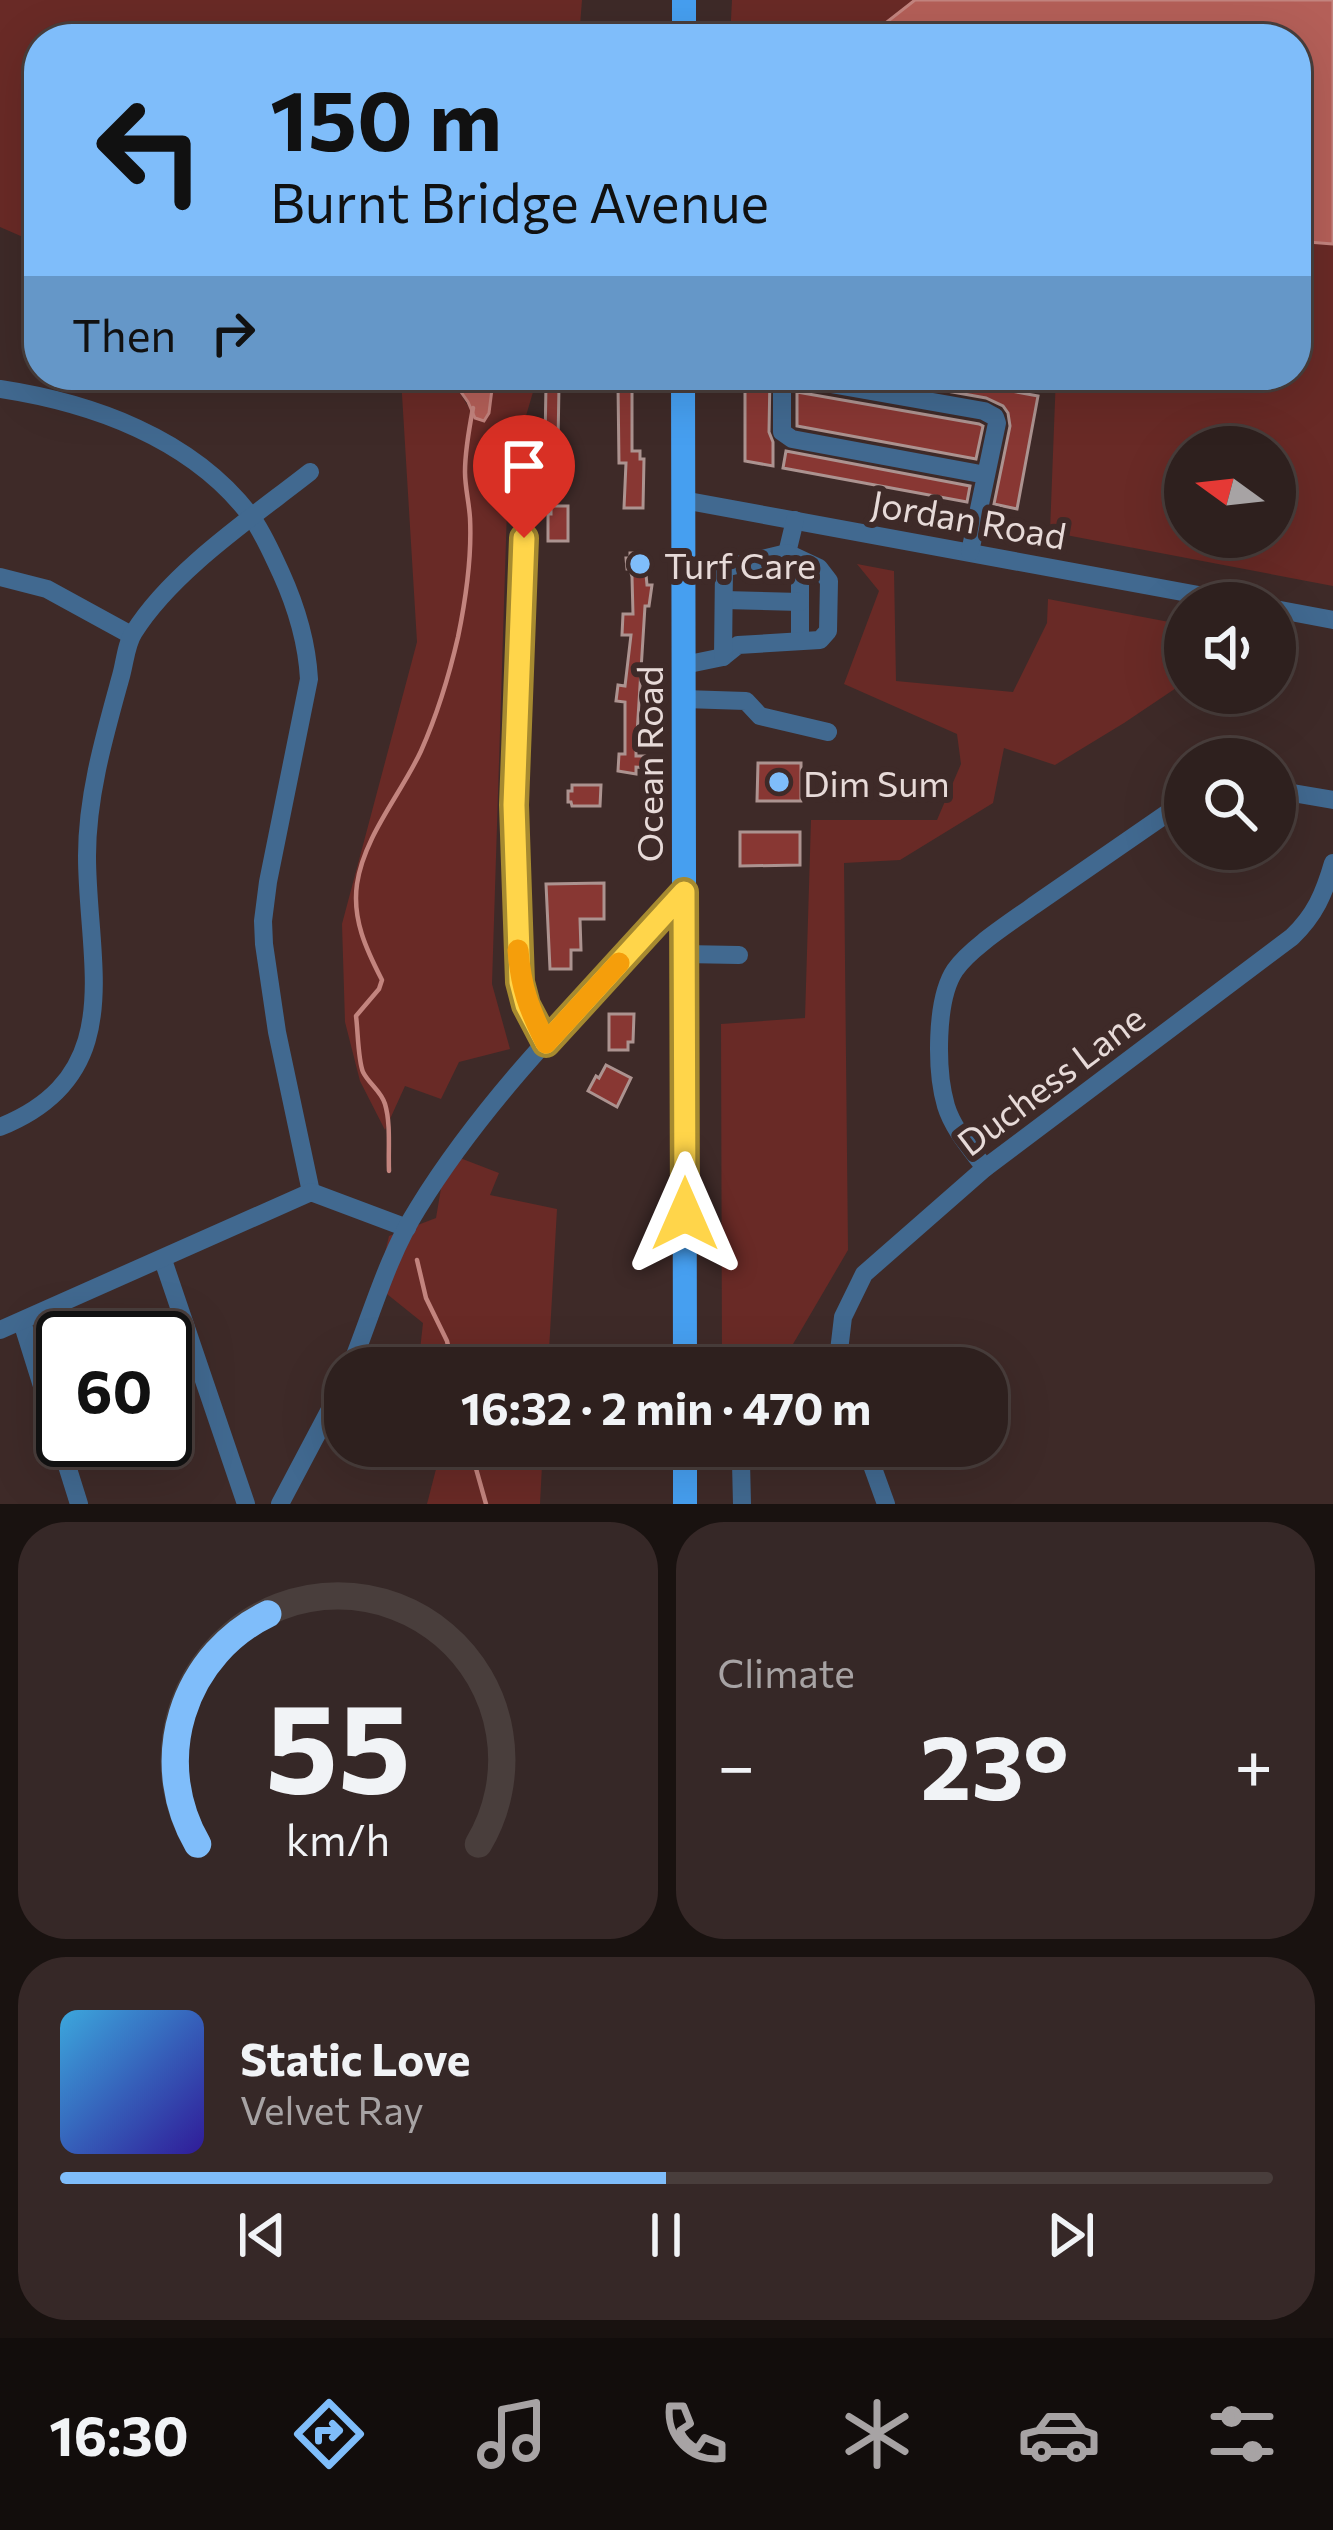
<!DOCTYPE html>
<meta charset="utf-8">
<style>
:root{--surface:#2e201e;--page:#362827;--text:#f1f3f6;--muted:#a7a3a4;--line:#493e3c;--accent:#7fbdfa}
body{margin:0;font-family:Commissioner,sans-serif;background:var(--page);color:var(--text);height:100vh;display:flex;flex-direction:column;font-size:45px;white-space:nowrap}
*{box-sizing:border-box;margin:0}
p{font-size:39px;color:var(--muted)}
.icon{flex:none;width:66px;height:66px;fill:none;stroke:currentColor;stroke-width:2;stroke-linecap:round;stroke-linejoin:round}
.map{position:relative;height:1504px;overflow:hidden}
.panel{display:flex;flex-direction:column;gap:18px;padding:18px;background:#191210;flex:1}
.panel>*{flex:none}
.top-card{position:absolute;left:24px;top:24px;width:1287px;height:366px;border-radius:48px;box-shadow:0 12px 48px #0002,0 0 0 3px var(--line);background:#7fbdfa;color:#111;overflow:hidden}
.needle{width:78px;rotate:285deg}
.buttons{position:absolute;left:1164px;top:426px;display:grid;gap:24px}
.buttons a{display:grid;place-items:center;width:132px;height:132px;border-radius:50%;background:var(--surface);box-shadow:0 12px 48px #0002,0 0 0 3px var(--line);font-size:60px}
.speed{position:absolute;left:36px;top:1311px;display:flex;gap:24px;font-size:60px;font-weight:700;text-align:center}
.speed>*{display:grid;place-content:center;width:156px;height:156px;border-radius:50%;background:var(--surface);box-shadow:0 12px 48px #0002,0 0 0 3px var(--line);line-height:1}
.speed .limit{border:6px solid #111;border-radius:18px;background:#fff;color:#111}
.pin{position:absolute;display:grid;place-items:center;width:102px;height:102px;color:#fff;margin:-123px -51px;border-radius:50% 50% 50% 0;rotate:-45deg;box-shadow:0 0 12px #0007}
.pin .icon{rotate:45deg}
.me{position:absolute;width:132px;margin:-66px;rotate:0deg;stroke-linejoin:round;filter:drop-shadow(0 0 9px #0008)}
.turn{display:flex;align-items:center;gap:42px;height:252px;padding:0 48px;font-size:54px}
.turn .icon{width:156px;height:156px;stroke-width:2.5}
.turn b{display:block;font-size:84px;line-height:102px}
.then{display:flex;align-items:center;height:114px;padding:0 48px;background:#0003;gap:24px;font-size:45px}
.big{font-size:90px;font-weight:700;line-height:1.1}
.panel .widget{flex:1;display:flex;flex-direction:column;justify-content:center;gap:18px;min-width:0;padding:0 42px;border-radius:48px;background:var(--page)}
.panel .dial{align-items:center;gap:0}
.dial svg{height:312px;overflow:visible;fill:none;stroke:var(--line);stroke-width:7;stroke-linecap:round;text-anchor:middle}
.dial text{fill:var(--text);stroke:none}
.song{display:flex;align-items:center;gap:36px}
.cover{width:144px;height:144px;border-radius:18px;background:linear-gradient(135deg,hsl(200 70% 55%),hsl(250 70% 35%))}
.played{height:12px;border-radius:6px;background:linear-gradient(90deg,var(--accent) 50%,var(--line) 50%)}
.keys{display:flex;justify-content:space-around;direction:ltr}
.heat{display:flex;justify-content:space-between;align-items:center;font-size:66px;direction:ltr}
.panel .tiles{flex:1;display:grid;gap:18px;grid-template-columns:1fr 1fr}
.widget:last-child{grid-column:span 2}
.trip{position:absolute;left:324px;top:1347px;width:684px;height:120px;border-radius:48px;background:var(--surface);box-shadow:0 12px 48px #0002,0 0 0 3px var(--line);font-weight:700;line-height:120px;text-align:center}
.menu{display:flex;height:192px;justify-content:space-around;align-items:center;background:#120d0c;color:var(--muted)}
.menu .icon{width:84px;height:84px}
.menu .active{color:var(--accent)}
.menu b{font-size:54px;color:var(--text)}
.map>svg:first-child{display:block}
.green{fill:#692a26;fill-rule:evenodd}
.water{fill:#b45f58;stroke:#c3847e;stroke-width:3}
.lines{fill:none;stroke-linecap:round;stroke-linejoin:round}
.stream{stroke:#c3847e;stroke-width:4.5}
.building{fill:#883733;stroke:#ac9390;stroke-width:3}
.minor{stroke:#416990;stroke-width:18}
.major{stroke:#469ff0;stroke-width:24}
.route-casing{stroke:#a68a30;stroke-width:30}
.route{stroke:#ffd54a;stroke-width:21}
.slow{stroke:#f59e0b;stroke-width:21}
.poi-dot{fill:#7fbdfa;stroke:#3e2a28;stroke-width:4.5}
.labels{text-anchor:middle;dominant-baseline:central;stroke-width:12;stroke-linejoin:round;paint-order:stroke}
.street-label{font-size:36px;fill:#e7dad8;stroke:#3e2a28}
.poi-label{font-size:36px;fill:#e7dad8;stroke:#3e2a28;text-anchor:start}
</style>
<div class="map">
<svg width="1333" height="1504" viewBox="0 0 1333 1504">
<rect width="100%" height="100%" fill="#3e2a28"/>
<g class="green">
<path d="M 0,0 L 582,0 L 579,39 L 39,39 L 39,244 L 0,227 Z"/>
<path d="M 732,0 L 915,0 L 865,39 L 730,39 Z"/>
<path d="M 1296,241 L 1333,244 L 1333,586 L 1050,532 L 1056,375 L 1296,375 ZM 1185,447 L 1275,447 L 1275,537 L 1185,537 Z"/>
<path d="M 392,375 L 449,375 L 471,411 C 499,387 497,375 538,375 L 508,477 L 492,984 L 510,1049 L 459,1062 L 441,1099 L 405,1086 L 385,1130 L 360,1081 L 345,1022 L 342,924 L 417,642 L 401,378 Z"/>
<path d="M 857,564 L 894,571 L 896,681 L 1013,692 L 1047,623 L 1048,599 L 1185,625 L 1185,682 L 1124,723 L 1055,765 L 1004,748 L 993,803 L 900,860 L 844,863 L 848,1250 L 779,1368 L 722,1368 L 721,1024 L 805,1018 L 811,820 L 937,820 L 961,764 L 957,734 L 844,684 L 879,591 Z"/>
<path d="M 447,1153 L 499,1173 L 490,1195 L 557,1209 L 548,1368 L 418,1368 L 423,1323 L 377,1286 L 389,1236 L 436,1218 Z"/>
<path d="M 442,1446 L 543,1446 L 540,1504 L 427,1504 Z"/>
</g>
<g class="water">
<path d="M 915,0 L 1333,0 L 1333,244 L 1296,241 L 1296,39 L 865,39 Z"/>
<path d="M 449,375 L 515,375 L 492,389 L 489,413 L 484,421 L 475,418 L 468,402 Z"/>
</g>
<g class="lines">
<g class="stream">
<path d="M 389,1171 C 388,1150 391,1124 385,1104 C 381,1091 369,1084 363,1072 C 358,1060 358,1031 356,1016 L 379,989 L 382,980 C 366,949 352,919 357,884 C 364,836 401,794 421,751 C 437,715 449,676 458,637 C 466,598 472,557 470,518 C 469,502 465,487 465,472 C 465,450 469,429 473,408"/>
<path d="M 417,1260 L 426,1298 L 447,1341 L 453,1368"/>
<path d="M 465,1446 L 473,1458 L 486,1504"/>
</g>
</g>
<g class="building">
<path d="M 745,375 L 770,375 L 769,432 L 773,442 L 773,466 L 745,461 Z"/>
<path d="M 857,375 L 923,375 L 1038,396 L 1017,509 L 994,504 L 1010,426 L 1008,413 L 1003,406 L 986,398 Z"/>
<path d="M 546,385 L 559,385 L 558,443 L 545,442 Z"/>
<path d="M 618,385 L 632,385 L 632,451 L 640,451 L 640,459 L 644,459 L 643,508 L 624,508 L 626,463 L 619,463 Z"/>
<path d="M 797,392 L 979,424 L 983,426 L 976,459 L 797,426 Z"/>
<path d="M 786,451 L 970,486 L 967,502 L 783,468 Z"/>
<path d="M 551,506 L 568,506 L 568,541 L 548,541 L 548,514 L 551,514 Z"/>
<path d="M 630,553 L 644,553 L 647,585 L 652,585 L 649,606 L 645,606 L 636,750 L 636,756 L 651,756 L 651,768 L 636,767 L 636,774 L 618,771 L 619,754 L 625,754 L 625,702 L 616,701 L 618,685 L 625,686 L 631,635 L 622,635 L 623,614 L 633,614 L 632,577 L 630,569 L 627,569 L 626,558 L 630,558 Z"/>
<path d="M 758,763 L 801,763 L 801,801 L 757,801 Z"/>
<path d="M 572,785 L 601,785 L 600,806 L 572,806 L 571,802 L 568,802 L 568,791 L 572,791 Z"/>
<path d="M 740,832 L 800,832 L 800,865 L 740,866 Z"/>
<path d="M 604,883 L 604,919 L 580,919 L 581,950 L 571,950 L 571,969 L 550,969 L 546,884 Z"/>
<path d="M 609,1014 L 634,1014 L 633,1042 L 628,1042 L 628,1050 L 609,1050 Z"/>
<path d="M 606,1065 L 631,1078 L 617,1107 L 588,1091 L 596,1076 L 599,1078 Z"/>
<rect x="592" y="1347" width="25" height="21"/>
<path d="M 592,1446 L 617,1446 L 617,1458 L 591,1458 Z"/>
</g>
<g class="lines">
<g class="minor">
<path d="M 0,389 C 92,403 191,438 250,515 C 263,532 272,554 281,573 C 296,606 307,643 309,679 L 268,882 L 263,921 L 264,944 L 277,1032 L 311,1192"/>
<path d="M 530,470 C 518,600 512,734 515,865 C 516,904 513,946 521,984 C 525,1005 536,1024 546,1043"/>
<path d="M 683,500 L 1242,603"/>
<path d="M 795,520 L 787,553 L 800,581 L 800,641"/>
<path d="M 970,552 L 997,423 L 995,417 L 984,411 L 791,377 L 782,381 L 782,432 L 792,439 L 986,475"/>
<path d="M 683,566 L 724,568 L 787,553 L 819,568 L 829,581 L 828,631 L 820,640 L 738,645 L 723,657 L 684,665"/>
<path d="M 0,577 L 47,589 L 131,635"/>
<path d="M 724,600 L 800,602"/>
<path d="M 1275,609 L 1333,620"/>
<path d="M 723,657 L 724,568"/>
<path d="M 684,699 L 746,701 L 760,716 L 828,732"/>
<path d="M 1275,790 L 1333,800"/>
<path d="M 684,954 L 739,955"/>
<path d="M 0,1127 C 130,1075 87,963 87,856 C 87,795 105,734 121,676 C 125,662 126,644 134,632 C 172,571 254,516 310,472"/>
<path d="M 985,1168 C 971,1149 953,1129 946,1106 C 936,1072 935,1000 955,970 C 970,948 1011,922 1033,906 C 1084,871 1134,836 1185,801"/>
<path d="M 163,1260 L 246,1504"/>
<path d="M 22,1322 L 79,1504"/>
<path d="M 0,1330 L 311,1192 L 407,1228"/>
<path d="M 350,1368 C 372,1314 387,1257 418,1208 C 490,1091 592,993 684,893"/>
<path d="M 842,1368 L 839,1351 L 843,1317 L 864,1274 L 985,1168 L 1292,937 C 1315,915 1324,894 1333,863"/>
<path d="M 865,1446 L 886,1504"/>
<path d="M 280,1504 L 345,1381"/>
<path d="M 742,1504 L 741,1462 L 744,1456 L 762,1454"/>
</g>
<g class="major">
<path d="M 684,39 L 684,0"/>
<path d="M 683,375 L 685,1368"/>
<path d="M 685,1446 L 685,1504"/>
</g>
</g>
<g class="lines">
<g class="route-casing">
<path id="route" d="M 524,538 L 514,805 L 520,982 L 526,1005 L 546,1043 L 684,892 L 685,1214"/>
</g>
<use href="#route" class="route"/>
<path class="slow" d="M 518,950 C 521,988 529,1009 546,1043 L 619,963"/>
</g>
<g class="poi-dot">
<circle cx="640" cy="564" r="12"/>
<circle cx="779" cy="782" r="12"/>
</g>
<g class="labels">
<g class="street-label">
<text transform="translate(969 518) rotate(10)">Jordan Road</text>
<text transform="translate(648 764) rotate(-90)">Ocean Road</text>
<text transform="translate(1050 1079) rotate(-37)">Duchess Lane</text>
</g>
<g class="poi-label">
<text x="664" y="564">Turf Care</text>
<text x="803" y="782">Dim Sum</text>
</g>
</g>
</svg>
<div class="buttons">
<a><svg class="needle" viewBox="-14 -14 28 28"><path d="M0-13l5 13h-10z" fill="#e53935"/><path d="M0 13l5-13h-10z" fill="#a7a3a4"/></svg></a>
<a><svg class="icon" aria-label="sound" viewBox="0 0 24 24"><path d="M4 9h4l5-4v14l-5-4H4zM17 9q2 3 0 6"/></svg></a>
<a><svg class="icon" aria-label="search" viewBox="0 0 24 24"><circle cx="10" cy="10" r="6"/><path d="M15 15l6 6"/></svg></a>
</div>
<div class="speed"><div class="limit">60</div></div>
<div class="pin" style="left:524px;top:538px;background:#d93025"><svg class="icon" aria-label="arrive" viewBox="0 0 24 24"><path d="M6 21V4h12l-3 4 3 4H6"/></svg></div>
<svg class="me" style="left:685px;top:1214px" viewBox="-20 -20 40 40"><path d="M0-17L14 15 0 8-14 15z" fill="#ffd54a" stroke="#fff" stroke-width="4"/></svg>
<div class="trip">16:32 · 2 min · 470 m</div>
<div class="top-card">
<div class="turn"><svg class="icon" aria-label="left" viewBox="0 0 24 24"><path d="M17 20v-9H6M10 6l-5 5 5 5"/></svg><div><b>150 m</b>Burnt Bridge Avenue</div></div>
<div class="then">Then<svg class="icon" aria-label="right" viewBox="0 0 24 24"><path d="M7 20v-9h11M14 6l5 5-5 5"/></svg></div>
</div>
</div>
<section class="panel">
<div class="tiles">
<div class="widget dial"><svg viewBox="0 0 100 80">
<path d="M14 69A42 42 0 1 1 86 69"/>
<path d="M14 69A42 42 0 0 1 32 10" stroke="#7fbdfa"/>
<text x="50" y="56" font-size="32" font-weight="700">55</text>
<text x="50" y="72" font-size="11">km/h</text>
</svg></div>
<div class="widget"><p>Climate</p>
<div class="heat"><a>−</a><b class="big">23°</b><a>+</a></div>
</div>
<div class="widget">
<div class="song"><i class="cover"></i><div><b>Static Love</b><p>Velvet Ray</p></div></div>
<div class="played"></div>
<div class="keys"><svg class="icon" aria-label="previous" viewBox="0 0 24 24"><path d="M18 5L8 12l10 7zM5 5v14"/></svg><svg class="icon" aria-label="pause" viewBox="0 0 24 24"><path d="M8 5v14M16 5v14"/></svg><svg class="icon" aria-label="next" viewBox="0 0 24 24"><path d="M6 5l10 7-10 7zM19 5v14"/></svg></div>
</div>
</div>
</section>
<nav class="menu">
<b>16:30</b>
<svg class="icon active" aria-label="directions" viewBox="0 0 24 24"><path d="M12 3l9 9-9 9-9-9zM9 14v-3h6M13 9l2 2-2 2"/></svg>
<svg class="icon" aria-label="music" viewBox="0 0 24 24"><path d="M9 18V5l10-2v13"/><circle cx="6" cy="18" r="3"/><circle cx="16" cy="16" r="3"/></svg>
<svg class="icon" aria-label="phone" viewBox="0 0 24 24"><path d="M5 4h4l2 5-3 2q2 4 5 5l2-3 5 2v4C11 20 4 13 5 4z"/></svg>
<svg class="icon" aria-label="climate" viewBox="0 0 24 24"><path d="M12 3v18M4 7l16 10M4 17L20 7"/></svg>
<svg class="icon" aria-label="car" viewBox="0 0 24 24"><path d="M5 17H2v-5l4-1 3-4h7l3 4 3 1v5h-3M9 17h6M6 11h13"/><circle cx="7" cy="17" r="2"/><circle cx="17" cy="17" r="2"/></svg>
<svg class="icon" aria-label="filters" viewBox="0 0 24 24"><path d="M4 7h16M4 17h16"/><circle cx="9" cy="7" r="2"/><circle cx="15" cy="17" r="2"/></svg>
</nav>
